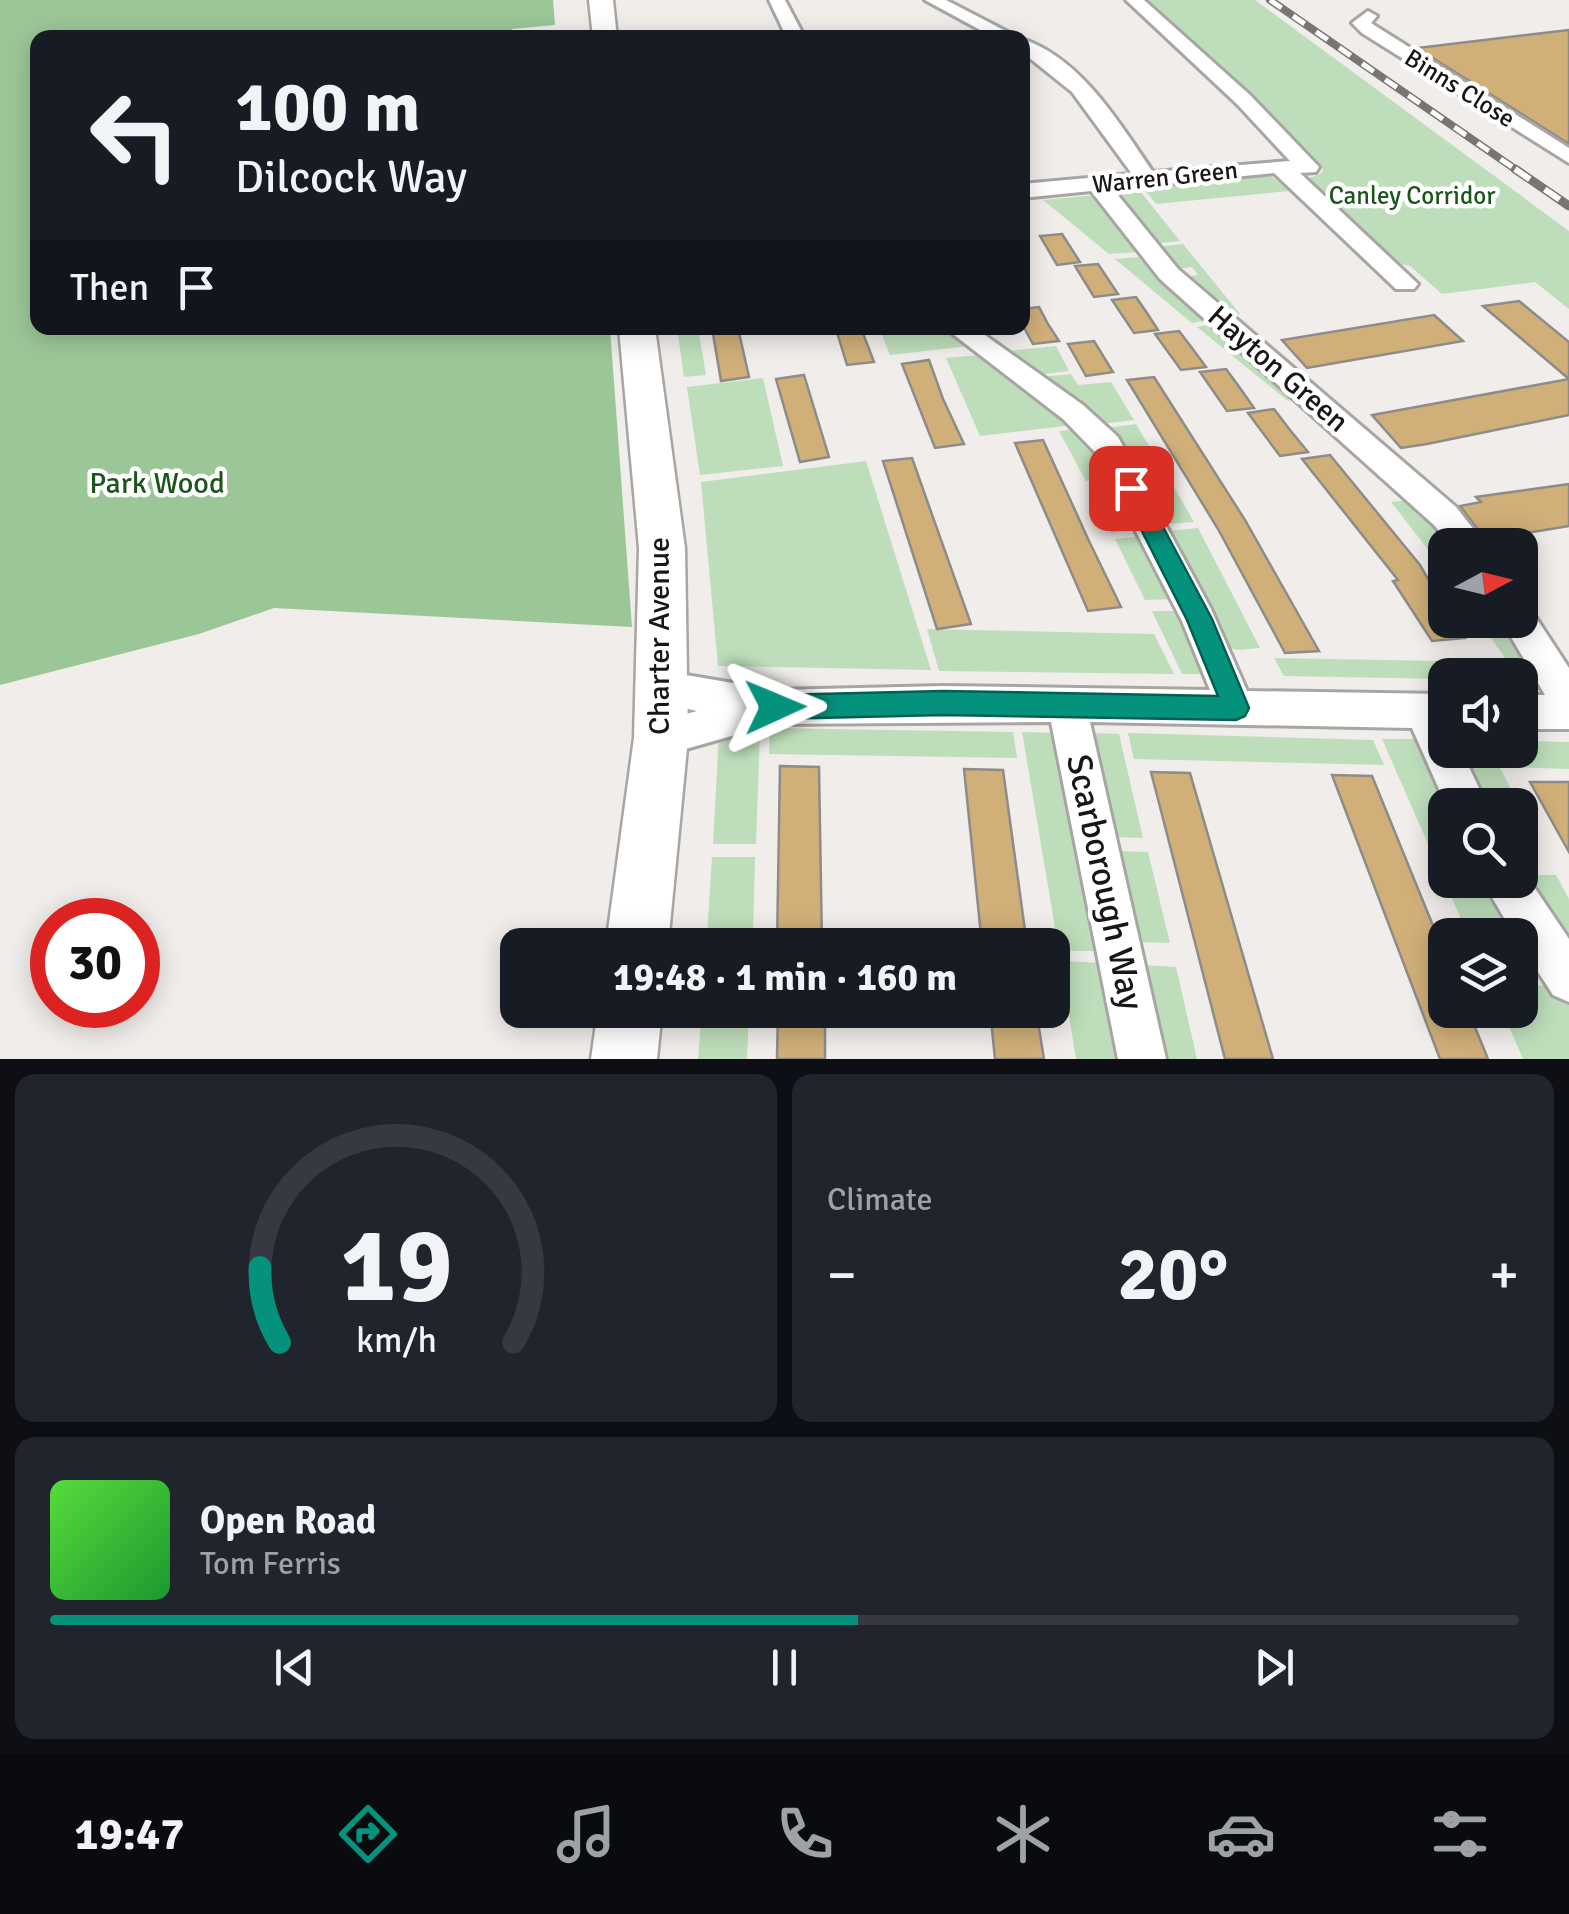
<!DOCTYPE html>
<meta charset="utf-8">
<style>
:root{--surface:#171b24;--page:#20242c;--text:#f1f3f6;--muted:#9ea1a6;--line:#363941;--accent:#05927d}
body{margin:0;font-family:Signika,sans-serif;background:var(--page);color:var(--text);height:100vh;display:flex;flex-direction:column;font-size:38px;white-space:nowrap}
*{box-sizing:border-box;margin:0}
p{font-size:32px;color:var(--muted)}
.icon{flex:none;width:55px;height:55px;fill:none;stroke:currentColor;stroke-width:2;stroke-linecap:round;stroke-linejoin:round}
.map{position:relative;height:1059px;overflow:hidden}
.details{display:flex;flex-direction:column;gap:15px;padding:15px;background:#0d0f14;flex:1}
.details>*{flex:none}
.hud{position:absolute;left:30px;top:30px;width:1000px;height:305px;border-radius:20px;box-shadow:0 5px 25px #0003;background:#171b24;color:var(--text);overflow:hidden}
.needle{width:65px;rotate:83deg}
.buttons{position:absolute;left:1428px;top:528px;display:grid;gap:20px}
.buttons a{display:grid;place-items:center;width:110px;height:110px;border-radius:20px;background:var(--surface);box-shadow:0 5px 25px #0003;font-size:50px}
.speed{position:absolute;left:30px;top:898px;display:flex;gap:20px;font-size:50px;font-weight:700;text-align:center}
.speed>*{display:grid;place-content:center;width:130px;height:130px;border-radius:50%;background:var(--surface);box-shadow:0 5px 25px #0003;line-height:1}
.speed .limit{border:15px solid #d22;background:#fff;color:#111}
.pin{position:absolute;display:grid;place-items:center;width:85px;height:85px;color:#fff;margin:-42px;border-radius:20px;box-shadow:0 5px 15px #0006}
.me{position:absolute;width:110px;margin:-55px;rotate:89deg;stroke-linejoin:round;filter:drop-shadow(0 0 8px #0008)}
.turn{display:flex;align-items:center;gap:35px;height:210px;padding:0 40px;font-size:45px}
.turn .icon{width:130px;height:130px;stroke-width:2.5}
.turn b{display:block;font-size:70px;line-height:85px}
.then{display:flex;align-items:center;height:95px;padding:0 40px;background:#0003;gap:20px;font-size:38px}
.big{font-size:75px;font-weight:700;line-height:1.1}
.details .tile{flex:1;display:flex;flex-direction:column;justify-content:center;gap:15px;min-width:0;padding:0 35px;border-radius:20px;background:var(--page)}
.details .dial{align-items:center;gap:0}
.dial svg{height:260px;overflow:visible;fill:none;stroke:var(--line);stroke-width:7;stroke-linecap:round;text-anchor:middle}
.dial text{fill:var(--text);stroke:none}
.song{display:flex;align-items:center;gap:30px}
.cover{width:120px;height:120px;border-radius:15px;background:linear-gradient(135deg,hsl(110 70% 55%),hsl(130 70% 35%))}
.played{height:10px;border-radius:5px;background:linear-gradient(90deg,var(--accent) 55%,var(--line) 55%)}
.keys{display:flex;justify-content:space-around;direction:ltr}
.heat{display:flex;justify-content:space-between;align-items:center;font-size:55px;direction:ltr}
.details .tiles{flex:1;display:grid;gap:15px;grid-template-columns:1fr 1fr}
.tile:last-child{grid-column:span 2}
.trip{position:absolute;left:500px;top:928px;width:570px;height:100px;border-radius:20px;background:var(--surface);box-shadow:0 5px 25px #0003;font-weight:700;line-height:100px;text-align:center}
.tab-bar{display:flex;height:160px;justify-content:space-around;align-items:center;background:#090b0e;color:var(--muted)}
.tab-bar .icon{width:70px;height:70px}
.tab-bar .on{color:var(--accent)}
.tab-bar b{font-size:45px;color:var(--text)}
.map>svg:first-child{display:block}
.green{fill:#bedebb}
.forest{fill:#9bc798}
.building{fill:#d0af79;stroke:#8e8c89;stroke-width:2.5}
.lines{fill:none;stroke-linecap:round;stroke-linejoin:round}
.street-casing{stroke:#a8a6a3;stroke-width:6}
.secondary-casing{stroke:#a8a6a3;stroke-width:5}
.street{fill:#fff;fill-rule:evenodd}
.secondary{fill:#fff;fill-rule:evenodd}
.rail-far1-casing{stroke:#787674;stroke-width:8}
.rail-casing{stroke:#787674;stroke-width:9}
.rail-far1{stroke:#fff;stroke-width:5;stroke-dasharray:14;stroke-linecap:butt}
.rail{stroke:#fff;stroke-width:6;stroke-dasharray:18;stroke-linecap:butt}
.route{fill:#05927d;stroke:#035f51;stroke-width:2.5}
.labels{text-anchor:middle;dominant-baseline:central;stroke-width:9;stroke-linejoin:round;paint-order:stroke}
.far-street-label{font-size:25px;fill:#181716;stroke:#fff}
.far-park-label{font-size:25px;fill:#1a561a;stroke:#fff}
.street-label{font-size:30px;fill:#181716;stroke:#fff}
.park-label{font-size:30px;fill:#1a561a;stroke:#fff}
.near-street-label{font-size:35px;fill:#181716;stroke:#fff}
</style>
<div class="map">
<svg width="1569" height="1059" viewBox="0 0 1569 1059">
<rect width="100%" height="100%" fill="#f0edea"/>
<g class="green">
<path d="M 1146,0 L 1255,0 L 1569,231 L 1569,309 L 1535,282 L 1442,294 L 1410,266 L 1396,263 L 1372,246 L 1305,180 L 1322,173 L 1323,168 L 1309,159 Z"/>
<path d="M 1266,172 L 1289,191 L 1156,204 L 1140,184 Z"/>
<path d="M 1140,191 L 1180,241 L 1152,244 L 1113,194 Z"/>
<path d="M 1096,195 L 1138,252 L 1109,254 L 1043,200 Z"/>
<path d="M 1183,244 L 1240,314 L 1225,316 L 1182,277 L 1198,275 L 1192,267 L 1173,269 L 1154,247 Z"/>
<path d="M 1141,257 L 1158,277 L 1208,320 L 1192,323 L 1115,259 Z"/>
<path d="M 1212,324 L 1295,398 L 1288,401 L 1197,327 Z"/>
<path d="M 677,328 L 698,328 L 706,375 L 684,377 Z"/>
<path d="M 879,328 L 942,328 L 970,346 L 890,355 Z"/>
<path d="M 1056,346 L 1069,371 L 1038,375 L 1006,351 Z"/>
<path d="M 980,355 L 1073,425 L 980,436 L 946,358 Z"/>
<path d="M 1071,374 L 1078,385 L 1111,382 L 1134,420 L 1102,424 L 1041,377 Z"/>
<path d="M 763,378 L 783,466 L 700,475 L 687,387 Z"/>
<path d="M 1136,424 L 1159,463 L 1133,466 L 1107,428 Z"/>
<path d="M 1079,429 L 1112,478 L 1086,481 L 1059,431 Z"/>
<path d="M 866,461 L 931,670 L 718,666 L 701,482 Z"/>
<path d="M 1168,477 L 1194,522 L 1165,524 L 1143,482 Z"/>
<path d="M 1116,486 L 1139,529 L 1111,533 L 1090,489 Z"/>
<path d="M 1410,500 L 1454,545 L 1430,552 L 1391,502 Z"/>
<path d="M 1198,528 L 1260,648 L 1237,650 L 1227,647 L 1169,531 Z"/>
<path d="M 1143,536 L 1175,599 L 1145,600 L 1115,539 Z"/>
<path d="M 1152,611 L 1182,611 L 1209,674 L 1182,674 Z"/>
<path d="M 1478,620 L 1499,620 L 1535,680 L 1521,680 Z"/>
<path d="M 927,629 L 1154,634 L 1174,674 L 939,671 Z"/>
<path d="M 1274,658 L 1500,662 L 1510,675 L 1445,675 L 1445,679 L 1284,676 Z"/>
<path d="M 770,728 L 1013,732 L 1017,758 L 769,754 Z"/>
<path d="M 760,732 L 756,844 L 713,844 L 719,734 Z"/>
<path d="M 1022,732 L 1060,733 L 1101,951 L 1059,951 Z"/>
<path d="M 1094,733 L 1119,734 L 1143,838 L 1113,837 Z"/>
<path d="M 1128,733 L 1373,740 L 1384,765 L 1134,759 Z"/>
<path d="M 1382,739 L 1420,739 L 1452,805 L 1445,805 L 1445,880 L 1489,880 L 1537,961 L 1520,961 L 1520,935 L 1468,935 Z"/>
<path d="M 1520,741 L 1569,742 L 1569,769 L 1510,767 L 1501,750 L 1520,750 Z"/>
<path d="M 1456,750 L 1491,750 L 1519,805 L 1483,805 Z"/>
<path d="M 1117,851 L 1148,852 L 1170,943 L 1136,942 Z"/>
<path d="M 712,857 L 755,857 L 753,935 L 707,934 Z"/>
<path d="M 1520,875 L 1556,875 L 1569,899 L 1569,956 Z"/>
<path d="M 1060,961 L 1105,963 L 1124,1059 L 1076,1059 Z"/>
<path d="M 1142,965 L 1176,967 L 1197,1059 L 1162,1059 Z"/>
<path d="M 1520,985 L 1554,986 L 1569,1003 L 1569,1059 L 1523,1059 L 1502,1010 L 1520,1010 Z"/>
<path d="M 702,1010 L 749,1010 L 747,1059 L 698,1059 Z"/>
</g>
<path class="forest" d="M 0,0 L 553,0 L 555,25 L 512,29 L 511,37 L 38,38 L 38,328 L 610,328 L 632,627 L 274,608 L 199,634 L 0,685 Z"/>
<g class="building">
<path d="M 1569,30 L 1569,144 L 1417,48 Z"/>
<path d="M 1062,234 L 1080,262 L 1057,265 L 1040,236 Z"/>
<path d="M 1098,264 L 1118,294 L 1094,297 L 1075,266 Z"/>
<path d="M 1136,297 L 1147,313 L 1158,330 L 1134,333 L 1112,300 Z"/>
<path d="M 1519,301 L 1569,342 L 1569,379 L 1483,306 Z"/>
<path d="M 1039,307 L 1048,324 L 1059,341 L 1033,344 L 1022,324 L 1022,309 Z"/>
<path d="M 1434,315 L 1463,341 L 1307,368 L 1282,340 Z"/>
<path d="M 712,328 L 738,328 L 749,377 L 721,381 Z"/>
<path d="M 861,328 L 874,362 L 847,365 L 836,329 Z"/>
<path d="M 1179,331 L 1192,348 L 1206,367 L 1181,370 L 1155,334 Z"/>
<path d="M 1094,341 L 1113,372 L 1086,376 L 1068,344 Z"/>
<path d="M 929,360 L 943,399 L 964,444 L 935,448 L 902,364 Z"/>
<path d="M 1226,369 L 1240,388 L 1254,408 L 1227,411 L 1200,372 Z"/>
<path d="M 804,375 L 829,457 L 800,462 L 776,379 Z"/>
<path d="M 1154,377 L 1245,520 L 1319,651 L 1285,653 L 1218,529 L 1127,380 Z"/>
<path d="M 1569,379 L 1569,415 L 1427,444 L 1401,448 L 1372,415 Z"/>
<path d="M 1274,409 L 1290,430 L 1308,452 L 1280,456 L 1248,413 Z"/>
<path d="M 1043,440 L 1089,541 L 1121,607 L 1088,611 L 1015,443 Z"/>
<path d="M 1330,455 L 1420,565 L 1445,608 L 1445,620 L 1453,620 L 1465,638 L 1432,641 L 1393,581 L 1398,580 L 1302,459 Z"/>
<path d="M 912,458 L 930,509 L 971,624 L 937,629 L 883,461 Z"/>
<path d="M 1569,484 L 1569,526 L 1514,535 L 1517,539 L 1489,544 L 1460,506 L 1481,502 L 1476,497 Z"/>
<path d="M 780,766 L 819,767 L 822,945 L 777,945 Z"/>
<path d="M 964,769 L 1003,770 L 1027,945 L 982,945 Z"/>
<path d="M 1151,772 L 1190,773 L 1273,1059 L 1225,1059 Z"/>
<path d="M 1332,775 L 1372,776 L 1445,955 L 1445,1010 L 1468,1010 L 1488,1059 L 1440,1059 Z"/>
<path d="M 1530,782 L 1569,782 L 1569,852 Z"/>
<path d="M 778,1010 L 825,1010 L 825,1059 L 777,1059 Z"/>
<path d="M 990,1010 L 1036,1010 L 1044,1059 L 995,1059 Z"/>
</g>
<g class="lines">
<g class="street-casing">
<g id="street">
<path d="M 769,0 L 785,0 L 805,38 L 787,38 Z"/>
<path d="M 925,0 L 946,0 L 1019,38 L 995,38 Z"/>
<path d="M 1126,0 L 1144,0 L 1251,96 L 1319,167 L 1316,172 L 1300,173 L 1418,284 L 1414,289 L 1396,289 L 1274,173 L 1113,189 L 1178,269 L 1456,507 L 1486,545 L 1451,545 L 1434,525 L 1160,279 L 1091,191 L 1022,198 L 1022,184 L 1132,174 L 1072,92 L 1022,52 L 1022,39 C 1081,58 1120,124 1153,172 L 1290,161 L 1237,104 Z"/>
<path d="M 1368,11 L 1377,16 L 1371,23 L 1374,25 L 1569,148 L 1569,163 L 1362,33 L 1352,23 Z"/>
<path d="M 945,328 L 975,328 L 1083,405 L 1118,437 L 1211,609 L 1247,691 L 1445,694 L 1445,750 L 1461,750 L 1487,805 L 1446,805 L 1412,728 L 1090,722 L 1166,1059 L 1118,1059 L 1051,722 L 774,724 L 661,756 L 647,751 L 642,738 L 647,725 L 697,711 L 649,700 L 643,688 L 649,676 L 662,671 L 775,690 L 943,686 L 1210,690 L 1182,621 L 1095,452 L 1063,419 Z"/>
<path d="M 1520,606 L 1531,610 L 1569,668 L 1569,729 L 1520,729 L 1520,695 L 1545,695 L 1501,620 L 1520,620 Z"/>
<path d="M 1520,866 L 1569,939 L 1569,1002 L 1553,995 L 1520,944 L 1520,935 L 1514,935 L 1482,880 L 1520,880 Z"/>
</g>
</g>
<g class="secondary-casing">
<g id="secondary">
<path d="M 589,0 L 613,0 L 617,38 L 593,38 Z"/>
<path d="M 619,328 L 655,328 L 685,548 L 688,738 L 668,945 L 606,945 L 634,738 L 639,548 Z"/>
<path d="M 598,1010 L 662,1010 L 657,1059 L 591,1059 Z"/>
</g>
</g>
<use href="#street" class="street"/>
<use href="#secondary" class="secondary"/>
<g class="rail-far1-casing">
<path id="rail-far1" d="M 1270,0 L 1518,171"/>
</g>
<g class="rail-casing">
<path id="rail" d="M 1515,169 L 1569,206"/>
</g>
<use href="#rail-far1" class="rail-far1"/>
<use href="#rail" class="rail"/>
</g>
<path class="route" d="M 1131,480 L 1139,482 L 1212,619 L 1249,708 L 1245,716 L 1236,720 L 943,715 L 775,719 L 765,715 L 762,707 L 765,699 L 775,695 L 943,691 L 1218,696 L 1187,620 L 1120,488 Z"/>
<g class="labels">
<g class="far-street-label">
<text transform="translate(1460 88) rotate(32)">Binns Close</text>
<text transform="translate(1165 177) rotate(-6)">Warren Green</text>
</g>
<g class="far-park-label">
<text x="1412" y="195">Canley Corridor</text>
</g>
<g class="street-label">
<text transform="translate(1278 369) rotate(41)">Hayton Green</text>
<text transform="translate(659 636) rotate(-90)">Charter Avenue</text>
</g>
<g class="park-label">
<text x="157" y="483">Park Wood</text>
</g>
<g class="near-street-label">
<text transform="translate(1105 882) rotate(78)">Scarborough Way</text>
</g>
</g>
</svg>
<div class="buttons">
<a><svg class="needle" viewBox="-14 -14 28 28"><path d="M0-13l5 13h-10z" fill="#e53935"/><path d="M0 13l5-13h-10z" fill="#9ea1a6"/></svg></a>
<a><svg class="icon" aria-label="sound" viewBox="0 0 24 24"><path d="M4 9h4l5-4v14l-5-4H4zM17 9q2 3 0 6"/></svg></a>
<a><svg class="icon" aria-label="search" viewBox="0 0 24 24"><circle cx="10" cy="10" r="6"/><path d="M15 15l6 6"/></svg></a>
<a><svg class="icon" aria-label="layers" viewBox="0 0 24 24"><path d="M12 4l9 5-9 5-9-5zM3 14l9 5 9-5"/></svg></a>
</div>
<div class="speed"><div class="limit">30</div></div>
<div class="pin" style="left:1131px;top:488px;background:#d93025"><svg class="icon" aria-label="arrive" viewBox="0 0 24 24"><path d="M6 21V4h12l-3 4 3 4H6"/></svg></div>
<svg class="me" style="left:775px;top:707px" viewBox="-20 -20 40 40"><path d="M0-17L14 15 0 8-14 15z" fill="#05927d" stroke="#fff" stroke-width="4"/></svg>
<div class="trip">19:48 · 1 min · 160 m</div>
<div class="hud">
<div class="turn"><svg class="icon" aria-label="left" viewBox="0 0 24 24"><path d="M17 20v-9H6M10 6l-5 5 5 5"/></svg><div><b>100 m</b>Dilcock Way</div></div>
<div class="then">Then<svg class="icon" aria-label="arrive" viewBox="0 0 24 24"><path d="M6 21V4h12l-3 4 3 4H6"/></svg></div>
</div>
</div>
<section class="details">
<div class="tiles">
<div class="tile dial"><svg viewBox="0 0 100 80">
<path d="M14 69A42 42 0 1 1 86 69"/>
<path d="M14 69A42 42 0 0 1 8 46" stroke="#05927d"/>
<text x="50" y="56" font-size="32" font-weight="700">19</text>
<text x="50" y="72" font-size="11">km/h</text>
</svg></div>
<div class="tile"><p>Climate</p>
<div class="heat"><a>−</a><b class="big">20°</b><a>+</a></div>
</div>
<div class="tile">
<div class="song"><i class="cover"></i><div><b>Open Road</b><p>Tom Ferris</p></div></div>
<div class="played"></div>
<div class="keys"><svg class="icon" aria-label="previous" viewBox="0 0 24 24"><path d="M18 5L8 12l10 7zM5 5v14"/></svg><svg class="icon" aria-label="pause" viewBox="0 0 24 24"><path d="M8 5v14M16 5v14"/></svg><svg class="icon" aria-label="next" viewBox="0 0 24 24"><path d="M6 5l10 7-10 7zM19 5v14"/></svg></div>
</div>
</div>
</section>
<nav class="tab-bar">
<b>19:47</b>
<svg class="icon on" aria-label="directions" viewBox="0 0 24 24"><path d="M12 3l9 9-9 9-9-9zM9 14v-3h6M13 9l2 2-2 2"/></svg>
<svg class="icon" aria-label="music" viewBox="0 0 24 24"><path d="M9 18V5l10-2v13"/><circle cx="6" cy="18" r="3"/><circle cx="16" cy="16" r="3"/></svg>
<svg class="icon" aria-label="phone" viewBox="0 0 24 24"><path d="M5 4h4l2 5-3 2q2 4 5 5l2-3 5 2v4C11 20 4 13 5 4z"/></svg>
<svg class="icon" aria-label="climate" viewBox="0 0 24 24"><path d="M12 3v18M4 7l16 10M4 17L20 7"/></svg>
<svg class="icon" aria-label="car" viewBox="0 0 24 24"><path d="M5 17H2v-5l4-1 3-4h7l3 4 3 1v5h-3M9 17h6M6 11h13"/><circle cx="7" cy="17" r="2"/><circle cx="17" cy="17" r="2"/></svg>
<svg class="icon" aria-label="filters" viewBox="0 0 24 24"><path d="M4 7h16M4 17h16"/><circle cx="9" cy="7" r="2"/><circle cx="15" cy="17" r="2"/></svg>
</nav>
